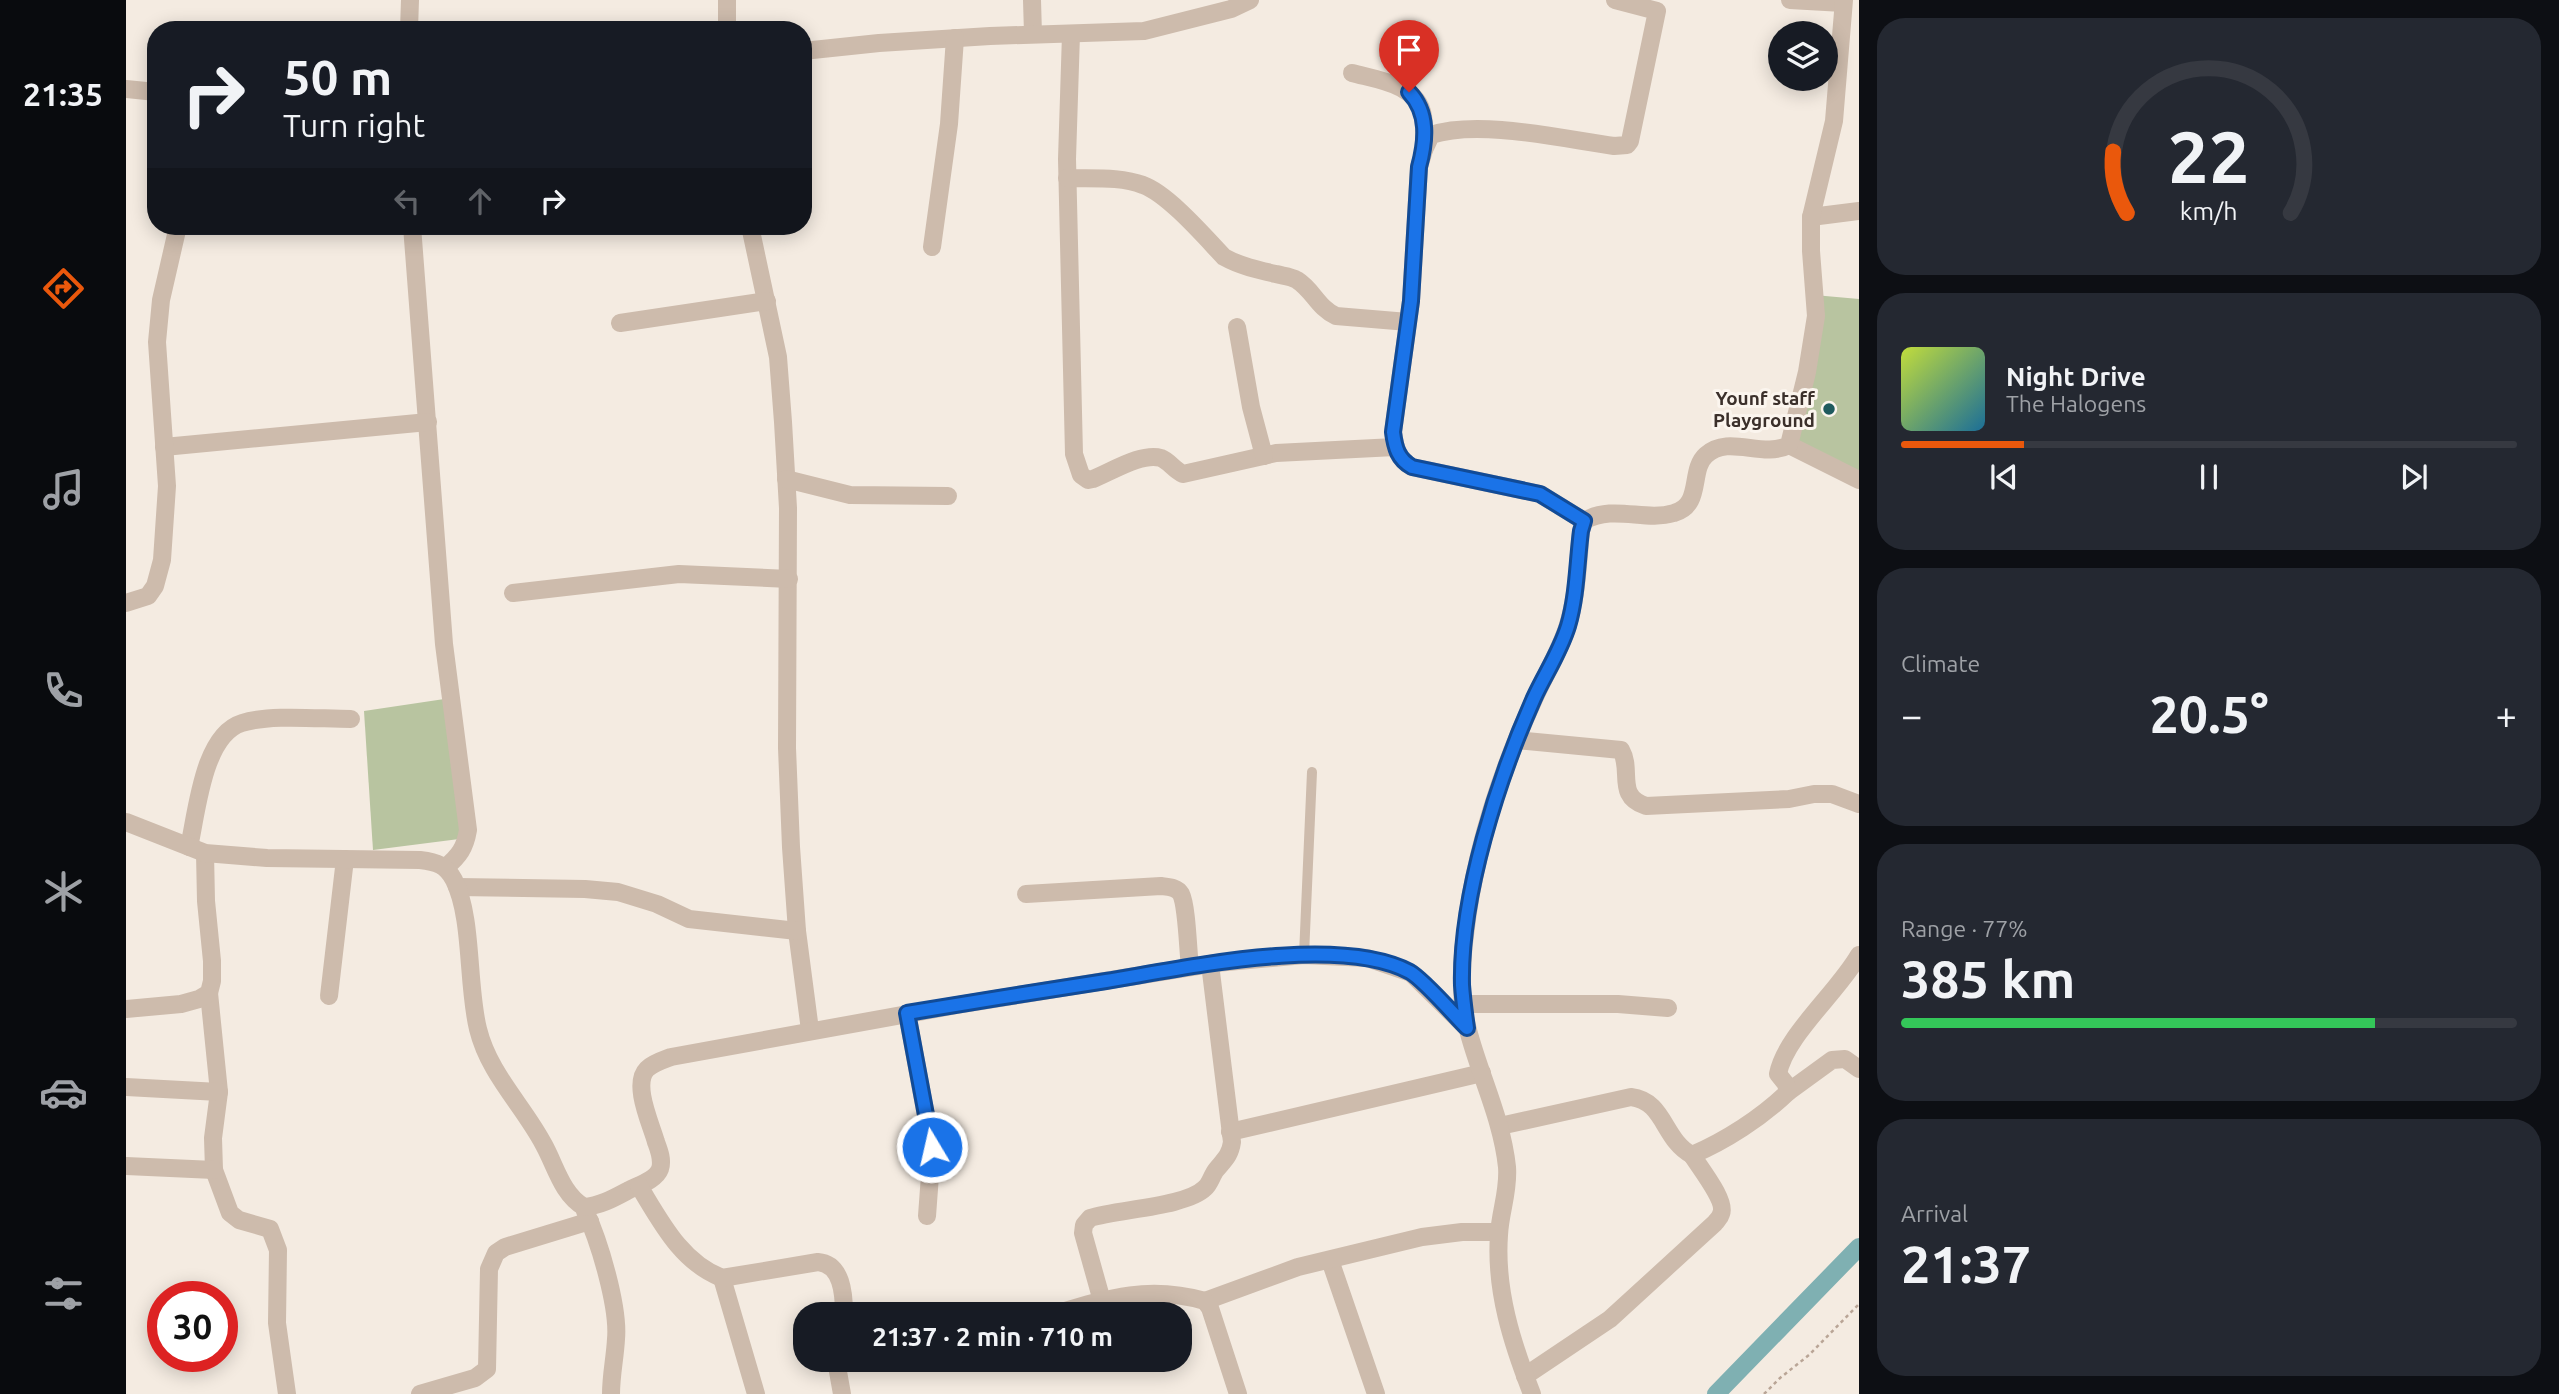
<!DOCTYPE html>
<meta charset="utf-8">
<style>
:root{--surface:#171b24;--page:#242831;--text:#f1f3f6;--muted:#9ea1a6;--line:#363941;--accent:#ea580c}
body{margin:0;font-family:Ubuntu,sans-serif;background:var(--page);color:var(--text);height:100vh;display:flex;flex-direction:column;font-size:26px;white-space:nowrap}
*{box-sizing:border-box;margin:0}
p{font-size:23px;color:var(--muted)}
.icon{flex:none;width:38px;height:38px;fill:none;stroke:currentColor;stroke-width:2;stroke-linecap:round;stroke-linejoin:round}
.map{position:relative;flex:1;overflow:hidden}
.drawer{display:flex;flex-direction:column;gap:18px;padding:18px;background:#0d0f14;width:700px}
.drawer>*{flex:none}
.hud{position:absolute;left:21px;top:21px;width:665px;height:214px;border-radius:28px;box-shadow:0 4px 18px #0003;background:#171b24;color:var(--text);overflow:hidden}
.tools{position:absolute;left:1642px;top:21px;display:grid;gap:14px}
.tools a{display:grid;place-items:center;width:70px;height:70px;border-radius:50%;background:var(--surface);box-shadow:0 4px 18px #0003;font-size:35px}
.speed{position:absolute;left:21px;top:1281px;display:flex;gap:14px;font-size:35px;font-weight:700;text-align:center}
.speed>*{display:grid;place-content:center;width:91px;height:91px;border-radius:50%;background:var(--surface);box-shadow:0 4px 18px #0003;line-height:1}
.speed .limit{border:10px solid #d22;background:#fff;color:#111}
.pin{position:absolute;display:grid;place-items:center;width:60px;height:60px;color:#fff;margin:-72px -30px;border-radius:50% 50% 50% 0;rotate:-45deg;box-shadow:0 0 7px #0007}
.pin .icon{rotate:45deg}
.me{position:absolute;width:77px;margin:-38px;rotate:351deg;stroke-linejoin:round;filter:drop-shadow(0 0 5px #0008)}
.turn{display:flex;align-items:center;gap:24px;height:147px;padding:0 21px;font-size:32px}
.turn .icon{width:91px;height:91px;stroke-width:2.5}
.turn b{display:block;font-size:49px;line-height:60px}
.lanes{display:flex;align-items:center;height:66px;padding:0 21px;background:#0003;justify-content:center;gap:35px;direction:ltr}
.lanes .off{opacity:.35}
.big{font-size:52px;font-weight:700;line-height:1.1}
.drawer .card{flex:1;display:flex;flex-direction:column;justify-content:center;gap:10px;min-width:0;padding:0 24px;border-radius:28px;background:var(--page)}
.drawer .dial{align-items:center;gap:0}
.dial svg{height:182px;overflow:visible;fill:none;stroke:var(--line);stroke-width:7;stroke-linecap:round;text-anchor:middle}
.dial text{fill:var(--text);stroke:none}
.song{display:flex;align-items:center;gap:21px}
.cover{width:84px;height:84px;border-radius:10px;background:linear-gradient(135deg,hsl(70 70% 55%),hsl(200 70% 35%))}
.played{height:7px;border-radius:4px;background:linear-gradient(90deg,var(--accent) 20%,var(--line) 20%)}
.keys{display:flex;justify-content:space-around;direction:ltr}
.heat{display:flex;justify-content:space-between;align-items:center;font-size:38px;direction:ltr}
.charge{height:10px;border-radius:5px;background:linear-gradient(90deg,#34c759 77%,var(--line) 0)}
.trip{position:absolute;left:667px;top:1302px;width:399px;height:70px;border-radius:28px;background:var(--surface);box-shadow:0 4px 18px #0003;font-weight:700;line-height:70px;text-align:center}
main{display:flex;flex:1;min-height:0}
.dock{display:flex;flex-direction:column;width:126px;justify-content:space-around;align-items:center;background:#090b0e;color:var(--muted)}
.dock .icon{width:49px;height:49px}
.dock .current{color:var(--accent)}
.dock b{font-size:32px;color:var(--text)}
.map>svg:first-child{display:block}
.green{fill:#b8c4a0}
.lines{fill:none;stroke-linecap:round;stroke-linejoin:round}
.canal{stroke:#7fb0b2;stroke-width:18}
.path{stroke:#b9a596;stroke-width:2.5;stroke-dasharray:3.5 3.5;stroke-linecap:butt}
.service{stroke:#cdbbac;stroke-width:10}
.minor{stroke:#cdbbac;stroke-width:18}
.tertiary{stroke:#cdbbac;stroke-width:18}
.route-casing{stroke:#114b97;stroke-width:18}
.route{stroke:#1a73e8;stroke-width:12}
.poi-dot{fill:#1f5a5e;stroke:#fbf5ee;stroke-width:2.5}
.labels{text-anchor:middle;dominant-baseline:central;stroke-width:6;stroke-linejoin:round;paint-order:stroke}
.poi-label{font-size:19px;font-weight:bold;fill:#3b302b;stroke:#fbf5ee;text-anchor:end}
</style>
<main>
<nav class="dock">
<b>21:35</b>
<svg class="icon current" aria-label="directions" viewBox="0 0 24 24"><path d="M12 3l9 9-9 9-9-9zM9 14v-3h6M13 9l2 2-2 2"/></svg>
<svg class="icon" aria-label="music" viewBox="0 0 24 24"><path d="M9 18V5l10-2v13"/><circle cx="6" cy="18" r="3"/><circle cx="16" cy="16" r="3"/></svg>
<svg class="icon" aria-label="phone" viewBox="0 0 24 24"><path d="M5 4h4l2 5-3 2q2 4 5 5l2-3 5 2v4C11 20 4 13 5 4z"/></svg>
<svg class="icon" aria-label="climate" viewBox="0 0 24 24"><path d="M12 3v18M4 7l16 10M4 17L20 7"/></svg>
<svg class="icon" aria-label="car" viewBox="0 0 24 24"><path d="M5 17H2v-5l4-1 3-4h7l3 4 3 1v5h-3M9 17h6M6 11h13"/><circle cx="7" cy="17" r="2"/><circle cx="17" cy="17" r="2"/></svg>
<svg class="icon" aria-label="filters" viewBox="0 0 24 24"><path d="M4 7h16M4 17h16"/><circle cx="9" cy="7" r="2"/><circle cx="15" cy="17" r="2"/></svg>
</nav>
<div class="map">
<svg width="1733" height="1394" viewBox="0 0 1733 1394">
<rect width="100%" height="100%" fill="#f4ebe1"/>
<g class="green">
<path d="M 1688,295 L 1733,299 L 1733,485 L 1664,446 Z"/>
<path d="M 325,698 L 341,838 L 247,850 L 238,711 Z"/>
</g>
<g class="lines">
<path class="canal" d="M 1590,1394 L 1733,1247"/>
<path class="path" d="M 1638,1394 L 1654,1378 L 1683,1355 L 1733,1304"/>
<path class="service" d="M 1178,955 L 1186,772"/>
<g class="minor">
<path d="M 601,0 L 601,30"/>
<path d="M 906,0 L 907,34"/>
<path d="M 1664,0 L 1717,3"/>
<path d="M 283,30 L 284,0"/>
<path d="M 517,30 L 527,30"/>
<path d="M 945,34 L 941,159 L 948,454 L 955,475 L 962,480 L 967,479 C 985,472 1016,452 1035,458 C 1043,461 1048,470 1057,474 L 1150,453 L 1269,447"/>
<path d="M 677,51 L 753,43 L 864,36 L 1018,31 L 1105,9 L 1124,0"/>
<path d="M 1226,73 C 1252,80 1292,84 1297,116 C 1299,127 1298,139 1298,150"/>
<path d="M 0,89 L 30,92"/>
<path d="M 941,178 C 965,179 994,176 1017,185 C 1042,194 1079,237 1098,257 C 1114,266 1132,270 1150,274 C 1157,276 1164,276 1171,280 C 1187,290 1192,308 1210,316 L 1282,322"/>
<path d="M 1685,217 L 1733,211"/>
<path d="M 286,226 L 318,644 L 342,830 C 339,848 333,856 320,867"/>
<path d="M 624,226 L 652,357 L 657,422 L 662,508 L 661,748 L 665,847 L 671,931 L 684,1030"/>
<path d="M 806,247 L 823,124 L 829,38"/>
<path d="M 494,323 L 641,301"/>
<path d="M 1111,327 L 1125,407 L 1138,456"/>
<path d="M 1663,445 L 1733,480"/>
<path d="M 38,447 L 302,422"/>
<path d="M 660,479 L 724,495 L 822,496"/>
<path d="M 1458,521 L 1414,494 L 1286,467 C 1272,459 1269,448 1267,432 L 1285,301 L 1293,167 L 1298,150 L 1305,135 C 1353,119 1437,139 1488,146 L 1501,145 L 1504,141 L 1531,11 L 1489,0"/>
<path d="M 387,593 L 553,574 L 663,579"/>
<path d="M 0,603 L 22,596 L 29,586 L 36,560 L 41,486 L 31,342 L 35,300 L 52,226"/>
<path d="M 1391,740 L 1495,750 C 1507,771 1489,796 1520,806 L 1663,799 L 1688,794 L 1706,794 L 1733,804"/>
<path d="M 63,847 C 71,812 77,735 116,723 C 145,714 193,719 225,719"/>
<path d="M 331,887 L 459,889 L 492,892 L 531,904 L 563,919 L 671,931"/>
<path d="M 900,894 L 1035,886 C 1042,887 1051,887 1055,894 C 1061,906 1062,952 1064,967"/>
<path d="M 83,993 L 93,1092 L 87,1138 L 88,1170 L 104,1213 L 113,1220 L 144,1229 L 152,1250 L 151,1323 L 161,1394"/>
<path d="M 203,996 L 219,859"/>
<path d="M 1338,1004 L 1492,1004 L 1542,1008"/>
<path d="M 0,1009 L 55,1004 L 73,999 L 83,993 L 86,981 L 86,961 L 80,901 L 79,853"/>
<path d="M 781,1013 L 806,1148 L 801,1216"/>
<path d="M 0,1087 L 93,1092"/>
<path d="M 1662,1092 L 1706,1060 L 1719,1059 L 1733,1069"/>
<path d="M 1374,1126 L 1505,1097 C 1539,1101 1537,1140 1566,1155 C 1599,1141 1635,1118 1662,1092 L 1660,1084 L 1652,1074 C 1659,1036 1712,992 1733,955"/>
<path d="M 1104,1132 L 1356,1073"/>
<path d="M 0,1166 L 88,1170"/>
<path d="M 459,1211 C 473,1240 493,1307 490,1339 C 489,1358 485,1375 485,1394"/>
<path d="M 1204,1260 L 1250,1394"/>
<path d="M 596,1278 L 630,1394"/>
<path d="M 976,1301 L 957,1233 L 958,1225 L 964,1218 C 991,1209 1060,1207 1079,1188 C 1084,1184 1086,1175 1090,1170 C 1098,1160 1104,1156 1106,1142 L 1084,964"/>
<path d="M 1079,1301 L 1172,1267 L 1296,1237 L 1336,1232 L 1373,1232"/>
<path d="M 929,1314 C 982,1298 1023,1285 1079,1301 L 1084,1308 L 1112,1394"/>
<path d="M 1399,1376 L 1484,1319 L 1589,1223 C 1591,1220 1594,1218 1595,1214 C 1601,1201 1573,1167 1566,1155"/>
<path d="M 294,1394 L 349,1378 L 361,1369 L 363,1269 L 370,1253 L 379,1247 L 464,1221"/>
</g>
<g class="tertiary">
<path d="M 0,822 L 79,853 L 141,858 L 294,860 C 311,862 320,865 328,880 C 347,918 341,985 352,1029 C 363,1074 397,1105 418,1145 C 430,1167 436,1194 458,1207 C 474,1206 488,1198 503,1190 C 513,1185 530,1180 534,1169 C 537,1160 533,1150 530,1142 C 525,1124 506,1084 521,1069 C 527,1063 537,1060 545,1057 L 831,1005 L 1090,963 L 1178,955 L 1241,958 L 1285,973 L 1341,1028"/>
<path d="M 513,1186 C 535,1222 555,1262 596,1278 L 692,1262 C 716,1264 718,1294 718,1314"/>
<path d="M 712,1360 L 711,1366 L 716,1394"/>
<path d="M 1406,1394 C 1386,1343 1369,1290 1373,1235 C 1374,1212 1383,1191 1381,1167 C 1376,1119 1354,1076 1342,1030 C 1334,1001 1335,965 1339,935 C 1348,854 1375,771 1409,697 C 1420,673 1434,651 1442,625 C 1451,595 1452,562 1455,531 L 1458,521 C 1488,504 1518,522 1548,513 C 1577,505 1563,470 1580,455 C 1603,434 1636,459 1663,445 L 1681,372 L 1690,316 L 1685,251 L 1685,217 L 1708,121 L 1718,0"/>
</g>
</g>
<g class="lines">
<g class="route-casing">
<path id="route" d="M 806,1147 L 781,1013 C 847,1002 914,991 980,981 C 1059,968 1212,934 1284,972 C 1298,980 1328,1015 1341,1028 C 1339,1014 1337,999 1336,985 C 1334,896 1372,779 1408,698 C 1419,674 1434,652 1442,626 C 1451,596 1451,562 1455,531 L 1458,521 L 1414,494 L 1286,467 C 1272,459 1269,448 1267,432 L 1285,301 L 1293,167 C 1300,141 1303,113 1283,92"/>
</g>
<use href="#route" class="route"/>
</g>
<circle class="poi-dot" cx="1703" cy="409" r="7"/>
<g class="labels">
<g class="poi-label">
<text x="1689" y="398">Younf staff<tspan x="1689" dy="22">Playground</tspan></text>
</g>
</g>
</svg>
<div class="tools">
<a><svg class="icon" aria-label="layers" viewBox="0 0 24 24"><path d="M12 4l9 5-9 5-9-5zM3 14l9 5 9-5"/></svg></a>
</div>
<div class="speed"><div class="limit">30</div></div>
<div class="pin" style="left:1283px;top:92px;background:#d93025"><svg class="icon" aria-label="arrive" viewBox="0 0 24 24"><path d="M6 21V4h12l-3 4 3 4H6"/></svg></div>
<svg class="me" style="left:806px;top:1147px" viewBox="-20 -20 40 40"><circle r="17" fill="#1a73e8" stroke="#fff" stroke-width="3"/><path d="M0-11L8 9 0 5-8 9z" fill="#fff"/></svg>
<div class="trip">21:37 · 2 min · 710 m</div>
<div class="hud">
<div class="turn"><svg class="icon" aria-label="right" viewBox="0 0 24 24"><path d="M7 20v-9h11M14 6l5 5-5 5"/></svg><div><b>50 m</b>Turn right</div></div>
<div class="lanes"><svg class="icon off" aria-label="left" viewBox="0 0 24 24"><path d="M17 20v-9H6M10 6l-5 5 5 5"/></svg><svg class="icon off" aria-label="ahead" viewBox="0 0 24 24"><path d="M12 20V5M6 11l6-6 6 6"/></svg><svg class="icon" aria-label="right" viewBox="0 0 24 24"><path d="M7 20v-9h11M14 6l5 5-5 5"/></svg></div>
</div>
</div>
<section class="drawer">
<div class="card dial"><svg viewBox="0 0 100 80">
<path d="M14 69A42 42 0 1 1 86 69"/>
<path d="M14 69A42 42 0 0 1 8 42" stroke="#ea580c"/>
<text x="50" y="56" font-size="32" font-weight="700">22</text>
<text x="50" y="72" font-size="11">km/h</text>
</svg></div>
<div class="card">
<div class="song"><i class="cover"></i><div><b>Night Drive</b><p>The Halogens</p></div></div>
<div class="played"></div>
<div class="keys"><svg class="icon" aria-label="previous" viewBox="0 0 24 24"><path d="M18 5L8 12l10 7zM5 5v14"/></svg><svg class="icon" aria-label="pause" viewBox="0 0 24 24"><path d="M8 5v14M16 5v14"/></svg><svg class="icon" aria-label="next" viewBox="0 0 24 24"><path d="M6 5l10 7-10 7zM19 5v14"/></svg></div>
</div>
<div class="card"><p>Climate</p>
<div class="heat"><a>−</a><b class="big">20.5°</b><a>+</a></div>
</div>
<div class="card"><p>Range · 77%</p><b class="big">385 km</b><div class="charge"></div></div>
<div class="card"><p>Arrival</p><b class="big">21:37</b></div>
</section>
</main>
